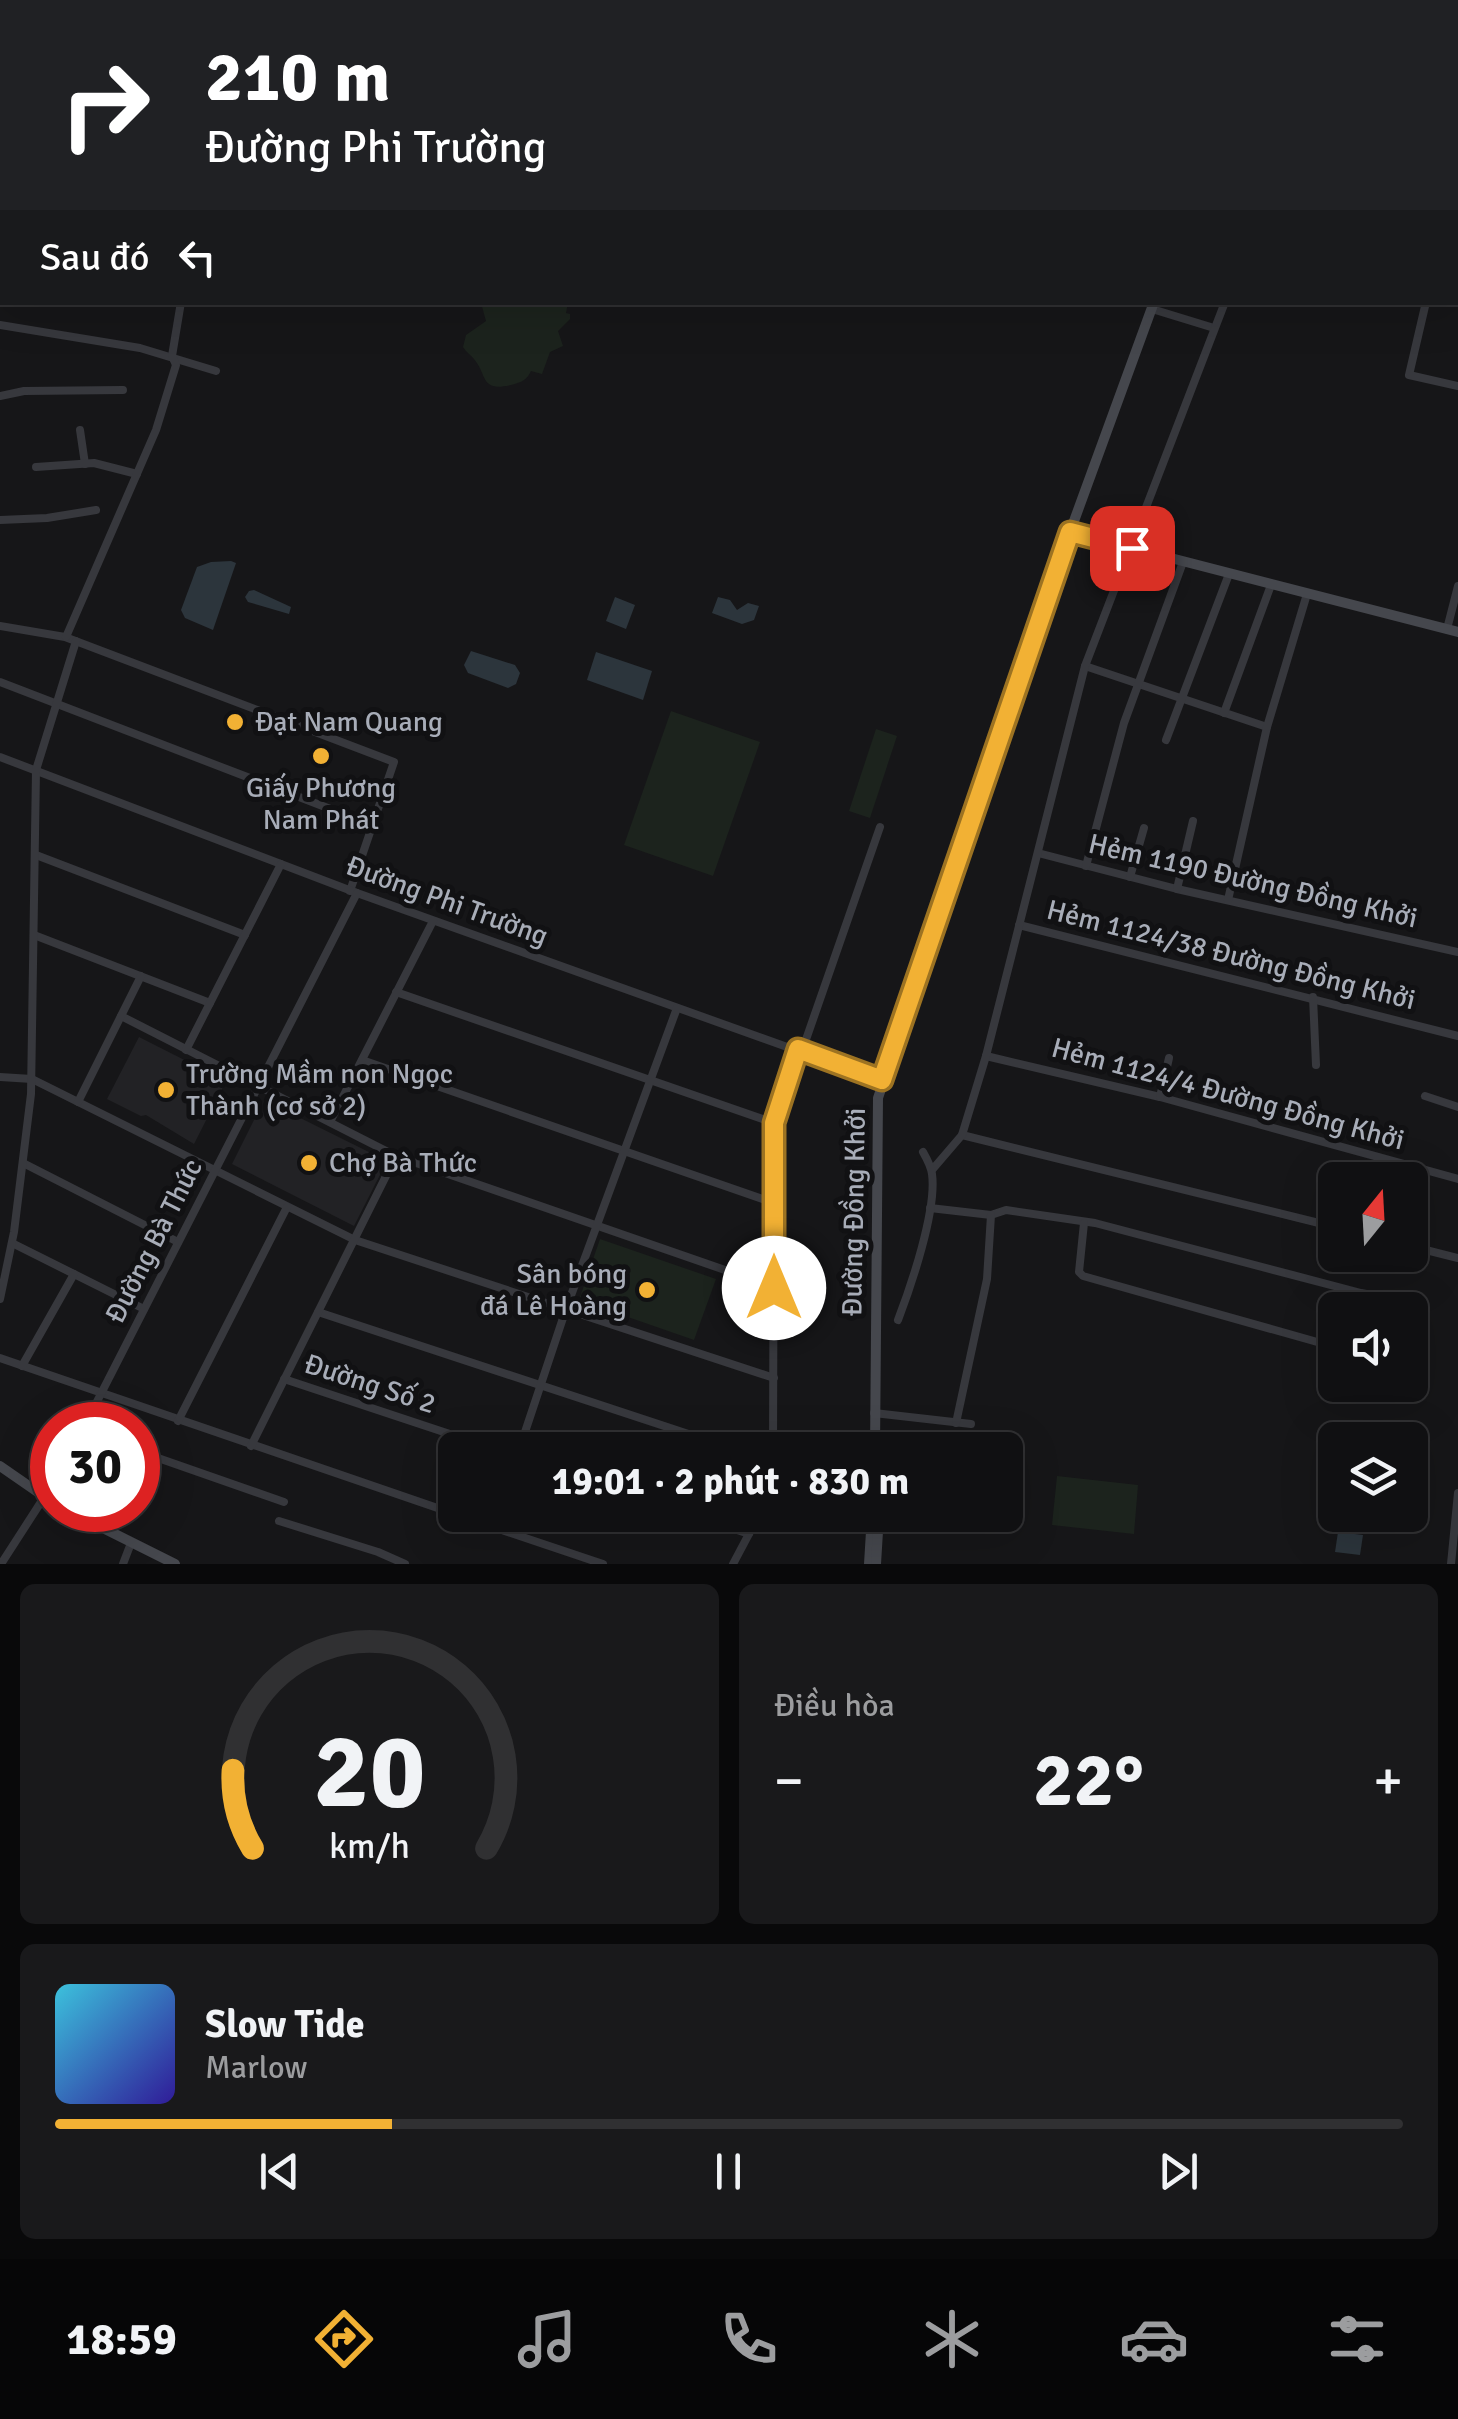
<!DOCTYPE html>
<html lang="vi">
<meta charset="utf-8">
<style>
:root{--surface:#101012;--page:#19191b;--text:#f1f3f6;--muted:#9c9d9f;--line:#303032;--accent:#f2b134}
body{margin:0;font-family:Signika,sans-serif;background:var(--page);color:var(--text);height:100vh;display:flex;flex-direction:column;font-size:38px;white-space:nowrap}
*{box-sizing:border-box;margin:0}
p{font-size:32px;color:var(--muted)}
.icon{flex:none;width:55px;height:55px;fill:none;stroke:currentColor;stroke-width:2;stroke-linecap:round;stroke-linejoin:round}
.map{position:relative;height:1564px;overflow:hidden}
.side{display:flex;flex-direction:column;gap:20px;padding:20px;background:#09090a;flex:1}
.side>*{flex:none}
.guide{position:absolute;left:0px;top:0px;width:1460px;height:305px;box-shadow:0 10px 40px #0002,0 0 0 2px var(--line);background:#202124;color:#fff;overflow:hidden}
.needle{width:65px;rotate:18deg}
.controls{position:absolute;left:1318px;top:1162px;display:grid;gap:20px}
.controls a{display:grid;place-items:center;width:110px;height:110px;border-radius:15px;background:var(--surface);box-shadow:0 10px 40px #0002,0 0 0 2px var(--line);font-size:50px}
.speed{position:absolute;left:30px;top:1402px;display:flex;gap:20px;font-size:50px;font-weight:700;text-align:center}
.speed>*{display:grid;place-content:center;width:130px;height:130px;border-radius:50%;background:var(--surface);box-shadow:0 10px 40px #0002,0 0 0 2px var(--line);line-height:1}
.speed .limit{border:15px solid #d22;background:#fff;color:#111}
.pin{position:absolute;display:grid;place-items:center;width:85px;height:85px;color:#fff;margin:-42px;border-radius:20px;box-shadow:0 5px 15px #0006}
.me{position:absolute;width:110px;margin:-55px;rotate:0deg;stroke-linejoin:round;filter:drop-shadow(0 0 8px #0008)}
.turn{display:flex;align-items:center;gap:35px;height:210px;padding:0 40px;font-size:45px}
.turn .icon{width:130px;height:130px;stroke-width:2.5}
.turn b{display:block;font-size:70px;line-height:85px}
.then{display:flex;align-items:center;height:95px;padding:0 40px;background:#0003;gap:20px;font-size:38px}
.big{font-size:75px;font-weight:800;line-height:1.1}
.side .widget{flex:1;display:flex;flex-direction:column;justify-content:center;gap:15px;min-width:0;padding:0 35px;border-radius:15px;background:var(--page)}
.side .dial{align-items:center;gap:0}
.dial svg{height:260px;overflow:visible;fill:none;stroke:var(--line);stroke-width:7;stroke-linecap:round;text-anchor:middle}
.dial text{fill:var(--text);stroke:none}
.song{display:flex;align-items:center;gap:30px}
.cover{width:120px;height:120px;border-radius:15px;background:linear-gradient(135deg,hsl(190 70% 55%),hsl(250 70% 35%))}
.played{height:10px;border-radius:5px;background:linear-gradient(90deg,var(--accent) 25%,var(--line) 25%)}
.keys{display:flex;justify-content:space-around;direction:ltr}
.heat{display:flex;justify-content:space-between;align-items:center;font-size:55px;direction:ltr}
.side .tiles{flex:1;display:grid;gap:20px;grid-template-columns:1fr 1fr}
.widget:last-child{grid-column:span 2}
.trip{position:absolute;left:438px;top:1432px;width:585px;height:100px;border-radius:15px;background:var(--surface);box-shadow:0 10px 40px #0002,0 0 0 2px var(--line);font-weight:800;line-height:100px;text-align:center}
.tab-bar{display:flex;height:160px;justify-content:space-around;align-items:center;background:#060607;color:var(--muted)}
.tab-bar .icon{width:70px;height:70px}
.tab-bar .current{color:var(--accent)}
.tab-bar b{font-size:45px;color:var(--text)}
.map>svg:first-child{display:block}
.built{fill:#222225}
.green{fill:#1c231d}
.water{fill:#2c353c}
.lines{fill:none;stroke-linecap:round;stroke-linejoin:round}
.street{stroke:#37383d;stroke-width:8}
.secondary{stroke:#45474d;stroke-width:10}
.route-casing{stroke:#9d7322;stroke-width:25}
.route{stroke:#f2b134;stroke-width:18}
.poi-dot{fill:#f2b134;stroke:#111113;stroke-width:4}
.labels{text-anchor:middle;dominant-baseline:central;stroke-width:10;stroke-linejoin:round;paint-order:stroke}
.poi-label{font-size:28px;fill:#a8adb8;stroke:#111113;text-anchor:start}
.street-label{font-size:28px;fill:#a8adb8;stroke:#111113}
</style>
<div class="map">
<svg width="1458" height="1564" viewBox="0 0 1458 1564">
<rect width="100%" height="100%" fill="#161618"/>
<g class="built">
<path d="M 139,1037 L 226,1081 L 194,1144 L 146,1115 L 141,1116 L 107,1099 Z"/>
<path d="M 264,1100 L 387,1161 L 354,1226 L 232,1164 Z"/>
</g>
<g class="green">
<path d="M 191,0 L 392,0 L 190,2 Z"/>
<path d="M 481,303 L 568,303 L 566,313 L 570,314 L 570,319 L 558,331 L 563,346 L 550,352 L 542,374 L 531,371 C 527,380 522,382 511,385 C 480,392 488,376 474,359 C 471,355 466,352 463,347 L 466,335 L 486,321 Z"/>
<path d="M 671,711 L 760,742 L 713,876 L 624,845 Z"/>
<path d="M 876,729 L 897,736 L 870,818 L 849,811 Z"/>
<path d="M 600,1239 L 716,1279 L 694,1340 L 579,1300 Z"/>
<path d="M 1057,1476 L 1138,1485 L 1134,1534 L 1052,1525 Z"/>
</g>
<g class="water">
<path d="M 231,561 L 236,563 L 213,630 L 185,618 L 181,610 L 197,567 L 211,562 Z"/>
<path d="M 254,590 L 291,607 L 289,614 L 248,602 L 245,597 L 249,591 Z"/>
<path d="M 615,597 L 635,605 L 626,629 L 606,621 Z"/>
<path d="M 718,597 L 730,600 L 737,610 L 748,603 L 759,606 L 754,620 L 742,624 L 712,613 Z"/>
<path d="M 471,651 L 515,665 L 520,673 L 516,684 L 508,688 L 468,673 L 464,665 Z"/>
<path d="M 596,652 L 652,671 L 643,700 L 587,680 Z"/>
<path d="M 1338,1532 L 1363,1535 L 1360,1555 L 1335,1552 Z"/>
</g>
<g class="lines">
<g class="street">
<path d="M 1458,165 L 1458,163"/>
<path d="M 1426,302 L 1409,375 L 1458,386"/>
<path d="M 1152,309 L 1214,328"/>
<path d="M 0,325 L 140,348 L 216,371"/>
<path d="M 0,396 L 24,391 L 123,390"/>
<path d="M 80,430 L 85,464"/>
<path d="M 36,467 L 94,463 L 137,474"/>
<path d="M 0,520 L 47,518 L 96,510"/>
<path d="M 0,626 L 65,637 L 394,762 L 350,891"/>
<path d="M 1447,629 L 1458,586"/>
<path d="M 66,637 L 156,430 L 176,365 L 172,356 L 181,302"/>
<path d="M 1085,666 L 1267,727"/>
<path d="M 0,682 L 372,825"/>
<path d="M 1224,713 L 1271,585"/>
<path d="M 1166,740 L 1229,574"/>
<path d="M 0,757 L 357,893 L 882,1081"/>
<path d="M 1038,853 L 1177,889 L 1458,952"/>
<path d="M 36,855 L 245,935"/>
<path d="M 1086,866 L 1124,723 L 1183,562"/>
<path d="M 1130,877 L 1144,828"/>
<path d="M 1177,889 L 1193,821"/>
<path d="M 1228,900 L 1267,727 L 1307,594"/>
<path d="M 1019,925 L 1458,1036"/>
<path d="M 34,935 L 210,1003"/>
<path d="M 396,992 L 774,1123"/>
<path d="M 1313,997 L 1316,1065"/>
<path d="M 121,1016 L 396,1156 L 774,1287"/>
<path d="M 186,1050 L 281,864"/>
<path d="M 802,1051 L 880,827"/>
<path d="M 986,1056 L 1160,1097 L 1458,1179"/>
<path d="M 362,1060 L 774,1203"/>
<path d="M 0,1077 L 32,1079 L 355,1240 L 774,1378"/>
<path d="M 1425,1096 L 1458,1107"/>
<path d="M 1160,1097 L 1169,1058"/>
<path d="M 78,1102 L 141,976"/>
<path d="M 330,1122 L 433,921"/>
<path d="M 962,1135 L 1335,1227"/>
<path d="M 25,1164 L 178,1242"/>
<path d="M 932,1170 L 962,1135 L 986,1056 L 1085,666 L 1225,302"/>
<path d="M 930,1208 L 991,1215 L 1006,1210 L 1095,1223 L 1361,1293 L 1424,1305"/>
<path d="M 1084,1223 L 1079,1272 L 1083,1276 L 1335,1347"/>
<path d="M 12,1243 L 144,1309"/>
<path d="M 1410,1246 L 1458,1258"/>
<path d="M 0,1299 L 14,1232 L 31,1094 L 36,770 L 76,641"/>
<path d="M 318,1312 L 737,1450"/>
<path d="M 898,1320 C 911,1286 937,1210 932,1174 C 931,1166 927,1159 923,1152"/>
<path d="M 0,1358 L 455,1514"/>
<path d="M 22,1366 L 74,1274"/>
<path d="M 284,1379 L 498,1450"/>
<path d="M 874,1413 L 971,1424"/>
<path d="M 178,1421 L 287,1207"/>
<path d="M 956,1423 L 987,1279 L 991,1215"/>
<path d="M 85,1425 L 357,893"/>
<path d="M 251,1446 L 396,1156"/>
<path d="M 519,1450 L 566,1309 L 677,1008"/>
<path d="M 773,1450 L 774,1123 L 798,1049"/>
<path d="M 138,1451 L 284,1502"/>
<path d="M 457,1515 L 603,1564"/>
<path d="M 693,1515 L 749,1534"/>
<path d="M 279,1521 L 378,1552 L 405,1564"/>
<path d="M 1,1564 L 52,1485"/>
<path d="M 123,1564 L 131,1543"/>
<path d="M 733,1564 L 759,1515"/>
<path d="M 1451,1564 L 1458,1493"/>
</g>
<g class="secondary">
<path d="M 1357,0 L 1362,2"/>
<path d="M 1256,2 L 1256,0"/>
<path d="M 1070,532 L 1458,632"/>
<path d="M 875,1450 L 878,1098 L 1070,532 L 1154,302"/>
<path d="M 0,1466 L 52,1502"/>
<path d="M 67,1510 L 175,1564"/>
<path d="M 869,1564 L 872,1515"/>
<path d="M 876,1564 L 879,1515"/>
</g>
</g>
<g class="lines">
<g class="route-casing">
<path id="route" d="M 774,1288 L 774,1123 L 798,1049 L 882,1080 L 1070,532 L 1132,548"/>
</g>
<use href="#route" class="route"/>
</g>
<g class="poi-dot">
<circle cx="235" cy="722" r="10"/>
<circle cx="321" cy="756" r="10"/>
<circle cx="166" cy="1090" r="10"/>
<circle cx="309" cy="1163" r="10"/>
<circle cx="647" cy="1290" r="10"/>
</g>
<g class="labels">
<g class="poi-label">
<text x="255" y="722">Đạt Nam Quang</text>
<text x="321" y="788" text-anchor="middle">Giấy Phương<tspan x="321" dy="32">Nam Phát</tspan></text>
<text x="186" y="1074">Trường Mầm non Ngọc<tspan x="186" dy="32">Thành (cơ sở 2)</tspan></text>
<text x="329" y="1163">Chợ Bà Thức</text>
<text x="627" y="1274" text-anchor="end">Sân bóng<tspan x="627" dy="32">đá Lê Hoàng</tspan></text>
</g>
<g class="street-label">
<text transform="translate(1253 881) rotate(13)">Hẻm 1190 Đường Đồng Khởi</text>
<text transform="translate(447 901) rotate(20)">Đường Phi Trường</text>
<text transform="translate(1231 955) rotate(14)">Hẻm 1124/38 Đường Đồng Khởi</text>
<text transform="translate(1228 1094) rotate(15)">Hẻm 1124/4 Đường Đồng Khởi</text>
<text transform="translate(854 1212) rotate(-89)">Đường Đồng Khởi</text>
<text transform="translate(154 1241) rotate(-63)">Đường Bà Thức</text>
<text transform="translate(370 1384) rotate(18)">Đường Số 2</text>
</g>
</g>
</svg>
<div class="controls">
<a><svg class="needle" viewBox="-14 -14 28 28"><path d="M0-13l5 13h-10z" fill="#e53935"/><path d="M0 13l5-13h-10z" fill="#9c9d9f"/></svg></a>
<a><svg class="icon" aria-label="sound" viewBox="0 0 24 24"><path d="M4 9h4l5-4v14l-5-4H4zM17 9q2 3 0 6"/></svg></a>
<a><svg class="icon" aria-label="layers" viewBox="0 0 24 24"><path d="M12 4l9 5-9 5-9-5zM3 14l9 5 9-5"/></svg></a>
</div>
<div class="speed"><div class="limit">30</div></div>
<div class="pin" style="left:1132px;top:548px;background:#d93025"><svg class="icon" aria-label="arrive" viewBox="0 0 24 24"><path d="M6 21V4h12l-3 4 3 4H6"/></svg></div>
<svg class="me" style="left:774px;top:1288px" viewBox="-20 -20 40 40"><circle r="19" fill="#fff"/><path d="M0-13L10 11 0 6-10 11z" fill="#f2b134"/></svg>
<div class="trip">19:01 · 2 phút · 830 m</div>
<div class="guide">
<div class="turn"><svg class="icon" aria-label="right" viewBox="0 0 24 24"><path d="M7 20v-9h11M14 6l5 5-5 5"/></svg><div><b>210 m</b>Đường Phi Trường</div></div>
<div class="then">Sau đó<svg class="icon" aria-label="left" viewBox="0 0 24 24"><path d="M17 20v-9H6M10 6l-5 5 5 5"/></svg></div>
</div>
</div>
<section class="side">
<div class="tiles">
<div class="widget dial"><svg viewBox="0 0 100 80">
<path d="M14 69A42 42 0 1 1 86 69"/>
<path d="M14 69A42 42 0 0 1 8 45" stroke="#f2b134"/>
<text x="50" y="56" font-size="32" font-weight="700">20</text>
<text x="50" y="72" font-size="11">km/h</text>
</svg></div>
<div class="widget"><p>Điều hòa</p>
<div class="heat"><a>−</a><b class="big">22°</b><a>+</a></div>
</div>
<div class="widget">
<div class="song"><i class="cover"></i><div><b>Slow Tide</b><p>Marlow</p></div></div>
<div class="played"></div>
<div class="keys"><svg class="icon" aria-label="previous" viewBox="0 0 24 24"><path d="M18 5L8 12l10 7zM5 5v14"/></svg><svg class="icon" aria-label="pause" viewBox="0 0 24 24"><path d="M8 5v14M16 5v14"/></svg><svg class="icon" aria-label="next" viewBox="0 0 24 24"><path d="M6 5l10 7-10 7zM19 5v14"/></svg></div>
</div>
</div>
</section>
<nav class="tab-bar">
<b>18:59</b>
<svg class="icon current" aria-label="directions" viewBox="0 0 24 24"><path d="M12 3l9 9-9 9-9-9zM9 14v-3h6M13 9l2 2-2 2"/></svg>
<svg class="icon" aria-label="music" viewBox="0 0 24 24"><path d="M9 18V5l10-2v13"/><circle cx="6" cy="18" r="3"/><circle cx="16" cy="16" r="3"/></svg>
<svg class="icon" aria-label="phone" viewBox="0 0 24 24"><path d="M5 4h4l2 5-3 2q2 4 5 5l2-3 5 2v4C11 20 4 13 5 4z"/></svg>
<svg class="icon" aria-label="climate" viewBox="0 0 24 24"><path d="M12 3v18M4 7l16 10M4 17L20 7"/></svg>
<svg class="icon" aria-label="car" viewBox="0 0 24 24"><path d="M5 17H2v-5l4-1 3-4h7l3 4 3 1v5h-3M9 17h6M6 11h13"/><circle cx="7" cy="17" r="2"/><circle cx="17" cy="17" r="2"/></svg>
<svg class="icon" aria-label="filters" viewBox="0 0 24 24"><path d="M4 7h16M4 17h16"/><circle cx="9" cy="7" r="2"/><circle cx="15" cy="17" r="2"/></svg>
</nav>
